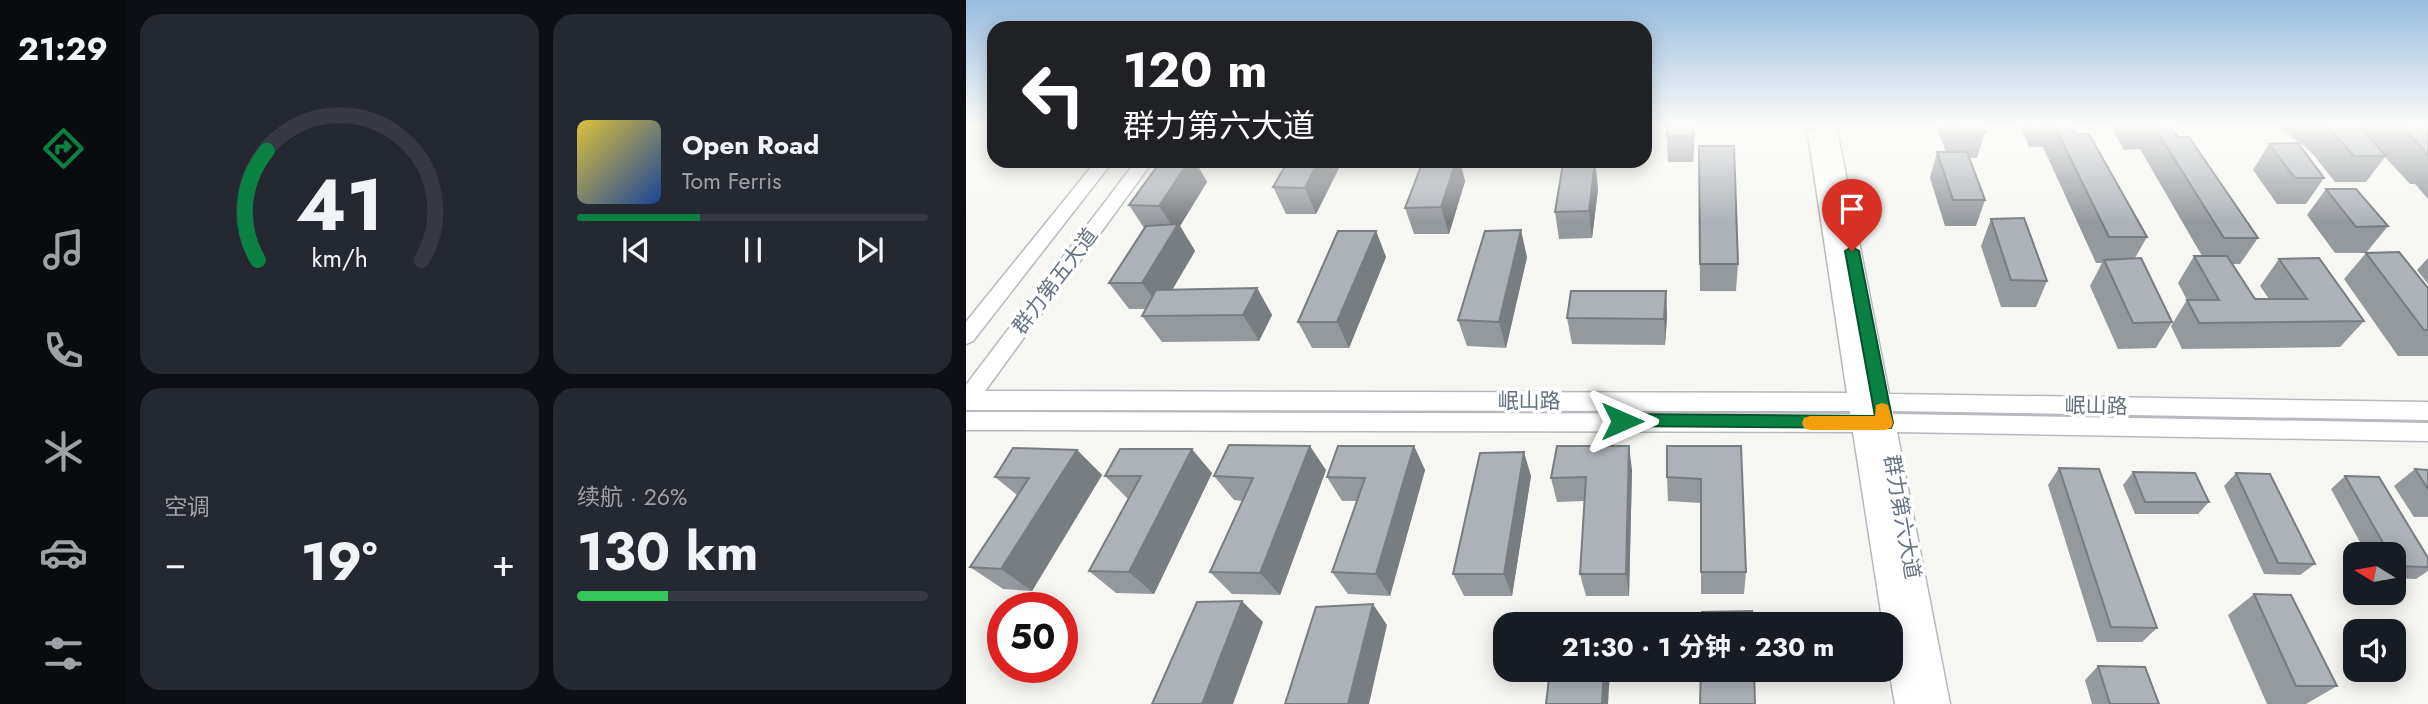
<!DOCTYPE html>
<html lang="zh">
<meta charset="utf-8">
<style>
:root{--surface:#171b24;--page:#242831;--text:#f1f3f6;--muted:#9ea1a6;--line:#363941;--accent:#0b8043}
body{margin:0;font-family:Jost,"Noto Sans SC",sans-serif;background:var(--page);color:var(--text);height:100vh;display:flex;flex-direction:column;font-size:26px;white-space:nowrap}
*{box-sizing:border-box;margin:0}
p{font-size:23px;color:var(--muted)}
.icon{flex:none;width:38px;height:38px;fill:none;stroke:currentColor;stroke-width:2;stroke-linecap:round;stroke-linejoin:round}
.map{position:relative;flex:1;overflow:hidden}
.sheet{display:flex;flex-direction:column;gap:14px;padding:14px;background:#0d0f14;width:840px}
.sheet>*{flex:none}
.top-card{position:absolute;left:21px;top:21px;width:665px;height:147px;border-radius:21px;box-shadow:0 4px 18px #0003;background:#202124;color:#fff;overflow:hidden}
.needle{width:46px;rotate:281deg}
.buttons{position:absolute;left:1377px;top:542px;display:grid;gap:14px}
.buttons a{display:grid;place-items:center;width:63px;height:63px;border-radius:14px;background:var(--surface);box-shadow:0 4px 18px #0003;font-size:35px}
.speed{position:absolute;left:21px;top:592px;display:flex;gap:14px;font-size:35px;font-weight:700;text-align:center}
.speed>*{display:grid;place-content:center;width:91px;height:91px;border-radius:50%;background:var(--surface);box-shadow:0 4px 18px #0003;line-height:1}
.speed .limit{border:10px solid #d22;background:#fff;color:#111}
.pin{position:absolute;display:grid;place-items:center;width:60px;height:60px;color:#fff;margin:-72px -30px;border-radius:50% 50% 50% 0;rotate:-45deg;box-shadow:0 0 7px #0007}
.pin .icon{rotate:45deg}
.me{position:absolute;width:77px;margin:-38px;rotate:90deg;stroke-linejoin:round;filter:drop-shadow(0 0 5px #0008)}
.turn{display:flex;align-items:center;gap:24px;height:147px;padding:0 21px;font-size:32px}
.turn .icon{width:91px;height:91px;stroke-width:2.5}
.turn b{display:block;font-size:49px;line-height:60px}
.big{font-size:52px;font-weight:700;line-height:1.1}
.sheet .widget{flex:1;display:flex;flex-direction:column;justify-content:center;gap:10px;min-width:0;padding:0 24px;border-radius:21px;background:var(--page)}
.sheet .dial{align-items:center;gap:0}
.dial svg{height:182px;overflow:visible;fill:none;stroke:var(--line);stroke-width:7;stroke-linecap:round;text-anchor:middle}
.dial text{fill:var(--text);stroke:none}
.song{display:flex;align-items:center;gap:21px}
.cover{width:84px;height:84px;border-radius:10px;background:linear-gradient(135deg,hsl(50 70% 55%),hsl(220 70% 35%))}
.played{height:7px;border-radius:4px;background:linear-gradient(90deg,var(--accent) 35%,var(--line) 35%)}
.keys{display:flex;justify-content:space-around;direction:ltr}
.heat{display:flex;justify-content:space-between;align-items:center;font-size:38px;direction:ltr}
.charge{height:10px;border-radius:5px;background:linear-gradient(90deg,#34c759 26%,var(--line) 0)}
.sheet .tiles{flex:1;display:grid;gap:14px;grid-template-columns:repeat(2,1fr)}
.trip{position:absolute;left:527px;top:612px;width:410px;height:70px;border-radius:21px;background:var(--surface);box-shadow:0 4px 18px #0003;font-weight:700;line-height:70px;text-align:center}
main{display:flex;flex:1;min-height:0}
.dock{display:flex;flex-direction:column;width:126px;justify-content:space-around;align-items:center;background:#090b0e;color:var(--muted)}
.dock .icon{width:49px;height:49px}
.dock .on{color:var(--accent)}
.dock b{font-size:32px;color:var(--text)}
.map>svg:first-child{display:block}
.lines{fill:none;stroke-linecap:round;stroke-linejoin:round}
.secondary-casing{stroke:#b6b9be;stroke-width:3}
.secondary{fill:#fff;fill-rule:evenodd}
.wall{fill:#94999e}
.shaded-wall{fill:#787d81}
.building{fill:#acb2b8;stroke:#787d81;stroke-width:2}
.route{fill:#0b8043;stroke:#07532c;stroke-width:2}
.slow{fill:#f59e0b}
.labels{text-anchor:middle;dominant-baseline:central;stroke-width:7;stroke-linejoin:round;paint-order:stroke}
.street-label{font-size:21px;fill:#657283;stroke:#fff}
</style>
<main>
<nav class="dock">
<b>21:29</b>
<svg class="icon on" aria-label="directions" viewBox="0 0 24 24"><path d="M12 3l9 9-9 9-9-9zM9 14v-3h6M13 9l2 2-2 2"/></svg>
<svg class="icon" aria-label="music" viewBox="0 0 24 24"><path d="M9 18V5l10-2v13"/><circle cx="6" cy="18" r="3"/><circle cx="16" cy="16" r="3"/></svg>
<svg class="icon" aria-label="phone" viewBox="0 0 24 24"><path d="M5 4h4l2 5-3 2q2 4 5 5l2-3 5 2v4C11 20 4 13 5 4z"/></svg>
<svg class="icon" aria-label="climate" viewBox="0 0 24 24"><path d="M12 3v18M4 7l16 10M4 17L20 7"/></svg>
<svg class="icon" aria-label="car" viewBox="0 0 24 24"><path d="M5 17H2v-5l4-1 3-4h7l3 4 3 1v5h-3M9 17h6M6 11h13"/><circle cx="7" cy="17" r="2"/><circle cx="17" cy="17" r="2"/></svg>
<svg class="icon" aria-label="filters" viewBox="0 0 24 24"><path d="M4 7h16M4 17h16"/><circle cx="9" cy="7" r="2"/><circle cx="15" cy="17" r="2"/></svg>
</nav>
<section class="sheet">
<div class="tiles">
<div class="widget dial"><svg viewBox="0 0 100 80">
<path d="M14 69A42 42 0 1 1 86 69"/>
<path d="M14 69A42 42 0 0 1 18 21" stroke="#0b8043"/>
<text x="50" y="56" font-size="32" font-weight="700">41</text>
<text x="50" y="72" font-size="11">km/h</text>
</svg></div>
<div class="widget">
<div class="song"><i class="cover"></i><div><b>Open Road</b><p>Tom Ferris</p></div></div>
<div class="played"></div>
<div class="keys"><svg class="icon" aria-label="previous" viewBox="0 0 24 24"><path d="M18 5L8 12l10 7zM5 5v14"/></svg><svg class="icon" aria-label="pause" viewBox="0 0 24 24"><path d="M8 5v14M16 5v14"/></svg><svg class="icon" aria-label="next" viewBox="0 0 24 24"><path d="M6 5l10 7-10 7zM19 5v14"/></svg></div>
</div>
<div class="widget"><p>空调</p>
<div class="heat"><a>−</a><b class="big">19°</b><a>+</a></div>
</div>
<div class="widget"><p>续航 · 26%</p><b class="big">130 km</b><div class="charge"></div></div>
</div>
</section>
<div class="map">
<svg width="1462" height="704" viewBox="0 0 1462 704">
<rect width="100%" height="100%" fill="#f6f6f2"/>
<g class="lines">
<g class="secondary-casing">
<g id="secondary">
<path d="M 854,125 L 870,125 L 923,394 L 1462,402 L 1462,420 L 927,411 L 927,414 L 1462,423 L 1462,441 L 931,432 L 984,704 L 929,704 L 923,670 L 924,625 L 917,625 L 887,432 L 0,430 L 0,412 L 884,414 L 884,411 L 0,410 L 0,385 L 170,161 L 187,161 L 19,391 L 881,393 L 842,134 L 844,131 L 855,130 Z"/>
<path d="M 130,161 L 147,161 L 7,341 L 0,344 L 0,322 Z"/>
</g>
</g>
<use href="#secondary" class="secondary"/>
</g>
<g class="wall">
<path d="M 729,125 L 727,162 L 702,162 L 701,136 Z"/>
<path d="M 970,125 L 1015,125 L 1019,132 L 1011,158 L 1003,158 L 1019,200 L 1010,226 L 979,226 L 964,178 L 971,152 L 980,152 Z"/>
<path d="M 1054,125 L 1105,125 L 1110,134 L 1181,237 L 1169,258 L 1206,322 L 1190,348 L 1152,349 L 1124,286 L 1136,263 L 1130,263 L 1077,147 L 1063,147 Z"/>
<path d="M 1144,125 L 1203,125 L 1212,137 L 1292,238 L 1274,264 L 1267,264 L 1289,299 L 1303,299 L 1294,286 L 1313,259 L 1398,321 L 1374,347 L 1216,349 L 1205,326 L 1221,300 L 1212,283 L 1228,256 L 1236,256 L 1174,149 L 1158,150 Z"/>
<path d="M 1311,125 L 1462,125 L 1462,199 L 1449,184 L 1444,184 L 1419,157 L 1400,182 L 1369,182 L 1346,153 Z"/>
<path d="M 1303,144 L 1358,178 L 1340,204 L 1311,204 L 1287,170 Z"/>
<path d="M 733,146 L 772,264 L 770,291 L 734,291 Z"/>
<path d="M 195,161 L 229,161 L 241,182 L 214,226 L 229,251 L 206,290 L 291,288 L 306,315 L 293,341 L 196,342 L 176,316 L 180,309 L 163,309 L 143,283 L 178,228 L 163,205 Z"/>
<path d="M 322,161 L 372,161 L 374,166 L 350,214 L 320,214 L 307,187 Z"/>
<path d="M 629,162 L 632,189 L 626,238 L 593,239 L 589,212 Z"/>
<path d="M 499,181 L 483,234 L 448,234 L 439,208 Z"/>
<path d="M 1360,189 L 1422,226 L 1400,253 L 1369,253 L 1341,215 Z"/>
<path d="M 1025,219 L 1081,281 L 1070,307 L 1035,307 L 1015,246 Z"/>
<path d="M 410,231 L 420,257 L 383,348 L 346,348 L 332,322 Z"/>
<path d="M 1400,253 L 1462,288 L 1462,356 L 1432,356 L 1378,279 Z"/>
<path d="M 561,257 L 540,348 L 501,346 L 492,320 Z"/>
<path d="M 1462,258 L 1462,284 L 1451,270 Z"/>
<path d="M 700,291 L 701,317 L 699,345 L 606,344 L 601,318 Z"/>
<path d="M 448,446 L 459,470 L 424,596 L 382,594 L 366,572 L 391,501 L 376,501 L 361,477 Z"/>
<path d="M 775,446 L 780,572 L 778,594 L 735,594 L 735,503 L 702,501 L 701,477 Z"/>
<path d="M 111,450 L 136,475 L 66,591 L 37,589 L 4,567 L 51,495 L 29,477 Z"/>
<path d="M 1093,468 L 1191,628 L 1176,642 L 1131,642 L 1082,485 Z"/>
<path d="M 1449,469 L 1462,470 L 1462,517 L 1448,517 L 1428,486 Z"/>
<path d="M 360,470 L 314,595 L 266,594 L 244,572 L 277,501 L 268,500 L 248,476 Z"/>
<path d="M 666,470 L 663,596 L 620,596 L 614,574 L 619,501 L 591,502 L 585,478 Z"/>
<path d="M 1167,472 L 1243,502 L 1232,514 L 1169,514 L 1157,485 Z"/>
<path d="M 246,473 L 188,594 L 150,593 L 123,571 L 162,499 L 139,476 Z"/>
<path d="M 1270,473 L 1349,564 L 1334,575 L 1298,574 L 1258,486 Z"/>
<path d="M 565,476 L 546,596 L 498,596 L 487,574 Z"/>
<path d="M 1379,476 L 1462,558 L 1462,571 L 1450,579 L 1428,578 L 1428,555 L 1401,555 L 1365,489 Z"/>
<path d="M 1288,594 L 1371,686 L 1340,704 L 1301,704 L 1262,615 Z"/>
<path d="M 1132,666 L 1193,704 L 1126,704 L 1119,680 Z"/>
</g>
<g class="shaded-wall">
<path d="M 728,125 L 729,125 L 727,162 L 727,136 Z"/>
<path d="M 223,161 L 229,161 L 241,182 L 214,226 L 229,251 L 195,309 L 176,283 L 209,230 L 193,206 Z"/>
<path d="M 352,161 L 372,161 L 374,166 L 350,214 L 339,188 Z"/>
<path d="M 490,161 L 494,161 L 499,181 L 483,234 L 475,207 Z"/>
<path d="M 629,162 L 632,189 L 626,238 L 623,211 Z"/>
<path d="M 555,230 L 561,257 L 540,348 L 533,322 Z"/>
<path d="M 410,231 L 420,257 L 383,348 L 371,322 Z"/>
<path d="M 291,288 L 306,315 L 293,341 L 277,315 Z"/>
<path d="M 700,291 L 701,317 L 699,345 L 698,319 Z"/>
<path d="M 344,446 L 360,470 L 314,595 L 294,573 Z"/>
<path d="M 448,446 L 459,470 L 424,596 L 410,574 Z"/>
<path d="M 663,446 L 666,470 L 663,596 L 660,574 Z"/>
<path d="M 226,449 L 246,473 L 188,594 L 163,572 Z"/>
<path d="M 111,450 L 136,475 L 66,591 L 35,569 Z"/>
<path d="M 558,452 L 565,476 L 546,596 L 538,574 Z"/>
<path d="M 276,601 L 297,622 L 267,704 L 236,704 Z"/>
<path d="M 407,604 L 421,625 L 403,704 L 382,704 Z"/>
<path d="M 638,670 L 644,670 L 642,704 L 636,704 Z"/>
</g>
<g class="building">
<path d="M 702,125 L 728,125 L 727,136 L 701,136 Z"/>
<path d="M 986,125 L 1015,125 L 1019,132 L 990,133 Z"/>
<path d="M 1088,125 L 1105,125 L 1110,134 L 1123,134 L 1181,237 L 1143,237 Z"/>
<path d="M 1187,125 L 1203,125 L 1212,137 L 1223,137 L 1292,238 L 1258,238 Z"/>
<path d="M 1360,125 L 1392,125 L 1420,156 L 1388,156 Z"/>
<path d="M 1433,125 L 1462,125 L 1462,155 L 1435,126 Z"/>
<path d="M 1332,143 L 1358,178 L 1329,178 L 1303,144 Z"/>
<path d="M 733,146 L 768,146 L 772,264 L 734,264 Z"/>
<path d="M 971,152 L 1001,152 L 1019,200 L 987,200 Z"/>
<path d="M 195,161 L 223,161 L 193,206 L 163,205 Z"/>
<path d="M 322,161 L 352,161 L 339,188 L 307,187 Z"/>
<path d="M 457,161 L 490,161 L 475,207 L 439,208 Z"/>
<path d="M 629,162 L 623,211 L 589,212 L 597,163 Z"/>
<path d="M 1360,189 L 1390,189 L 1422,226 L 1390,227 Z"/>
<path d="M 1058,218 L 1081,281 L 1045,280 L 1025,219 Z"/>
<path d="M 212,224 L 176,283 L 143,283 L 180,226 Z"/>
<path d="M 555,230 L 533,322 L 492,320 L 519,231 Z"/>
<path d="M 372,231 L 410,231 L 371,322 L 332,322 Z"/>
<path d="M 1433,252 L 1462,288 L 1462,330 L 1458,330 L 1400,253 Z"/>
<path d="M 1228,256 L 1261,256 L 1289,299 L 1341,299 L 1313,259 L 1353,258 L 1398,321 L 1233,323 L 1221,300 L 1253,300 Z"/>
<path d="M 1175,258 L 1206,322 L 1167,323 L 1138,260 Z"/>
<path d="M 291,288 L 277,315 L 176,316 L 190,290 Z"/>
<path d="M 605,291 L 700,291 L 698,319 L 601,318 Z"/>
<path d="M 263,445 L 344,446 L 294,573 L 244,572 L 287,478 L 248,476 Z"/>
<path d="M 372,446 L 448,446 L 410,574 L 366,572 L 399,478 L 361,477 Z"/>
<path d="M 591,446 L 663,446 L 660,574 L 614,574 L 620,477 L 585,478 Z"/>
<path d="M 701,446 L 775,446 L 780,572 L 735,572 L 735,479 L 701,477 Z"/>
<path d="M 47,448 L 111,450 L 35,569 L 4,567 L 63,478 L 29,477 Z"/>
<path d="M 154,449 L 226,449 L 163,572 L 123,571 L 175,476 L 139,476 Z"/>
<path d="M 558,452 L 538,574 L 487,574 L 514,453 Z"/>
<path d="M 1093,468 L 1133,469 L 1191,628 L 1145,627 Z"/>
<path d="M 1449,469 L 1462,470 L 1462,489 Z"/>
<path d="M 1167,472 L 1229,473 L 1243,502 L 1179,502 Z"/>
<path d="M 1270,473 L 1304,474 L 1349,564 L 1312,563 Z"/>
<path d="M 1379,476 L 1413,477 L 1462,558 L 1462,567 L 1431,566 L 1428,562 L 1428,555 L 1424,555 Z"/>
<path d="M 1288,594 L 1325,595 L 1371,686 L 1330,686 Z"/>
<path d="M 276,601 L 236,704 L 186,704 L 231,602 Z"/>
<path d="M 407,604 L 382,704 L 319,704 L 350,607 Z"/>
<path d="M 786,611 L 787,625 L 736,625 L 736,612 Z"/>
<path d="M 643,613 L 642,625 L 590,625 L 591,614 Z"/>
<path d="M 1132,666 L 1179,667 L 1193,704 L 1144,704 Z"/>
<path d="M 584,670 L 638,670 L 636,704 L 580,704 Z"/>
<path d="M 735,670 L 788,670 L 789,704 L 734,704 Z"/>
</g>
<linearGradient id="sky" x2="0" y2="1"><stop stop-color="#97bcde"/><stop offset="0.56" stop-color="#fbfbf9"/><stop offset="1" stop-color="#fbfbf9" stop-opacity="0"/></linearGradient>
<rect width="1462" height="223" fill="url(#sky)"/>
<path class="route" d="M 886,247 L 893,251 L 927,423 L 925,428 L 650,426 L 647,421 L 650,416 L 656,414 L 909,416 L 879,251 Z"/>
<path class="slow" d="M 916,403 L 922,405 L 927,423 L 925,428 L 919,430 L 844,430 L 838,428 L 836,423 L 838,418 L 844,416 L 909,416 L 910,405 Z"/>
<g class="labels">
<g class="street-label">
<text transform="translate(89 281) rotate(-53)">群力第五大道</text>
<text x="563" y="401">岷山路</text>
<text transform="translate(1130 406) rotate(1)">岷山路</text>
<text transform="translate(936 517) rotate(80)">群力第六大道</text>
</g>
</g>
</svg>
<div class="buttons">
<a><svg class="needle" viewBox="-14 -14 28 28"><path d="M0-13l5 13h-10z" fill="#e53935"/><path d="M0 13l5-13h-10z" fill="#9ea1a6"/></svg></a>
<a><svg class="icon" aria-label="sound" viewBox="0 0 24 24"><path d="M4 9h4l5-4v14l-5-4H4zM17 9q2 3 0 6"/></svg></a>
</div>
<div class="speed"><div class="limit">50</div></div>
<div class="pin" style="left:886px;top:251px;background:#d93025"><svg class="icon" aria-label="arrive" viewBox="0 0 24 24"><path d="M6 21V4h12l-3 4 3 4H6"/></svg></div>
<svg class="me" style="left:656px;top:421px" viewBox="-20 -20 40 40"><path d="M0-17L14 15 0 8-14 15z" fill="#0b8043" stroke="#fff" stroke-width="4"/></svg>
<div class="trip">21:30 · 1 分钟 · 230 m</div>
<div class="top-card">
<div class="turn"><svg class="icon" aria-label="left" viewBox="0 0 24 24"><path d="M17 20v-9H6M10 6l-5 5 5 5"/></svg><div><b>120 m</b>群力第六大道</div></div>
</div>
</div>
</main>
